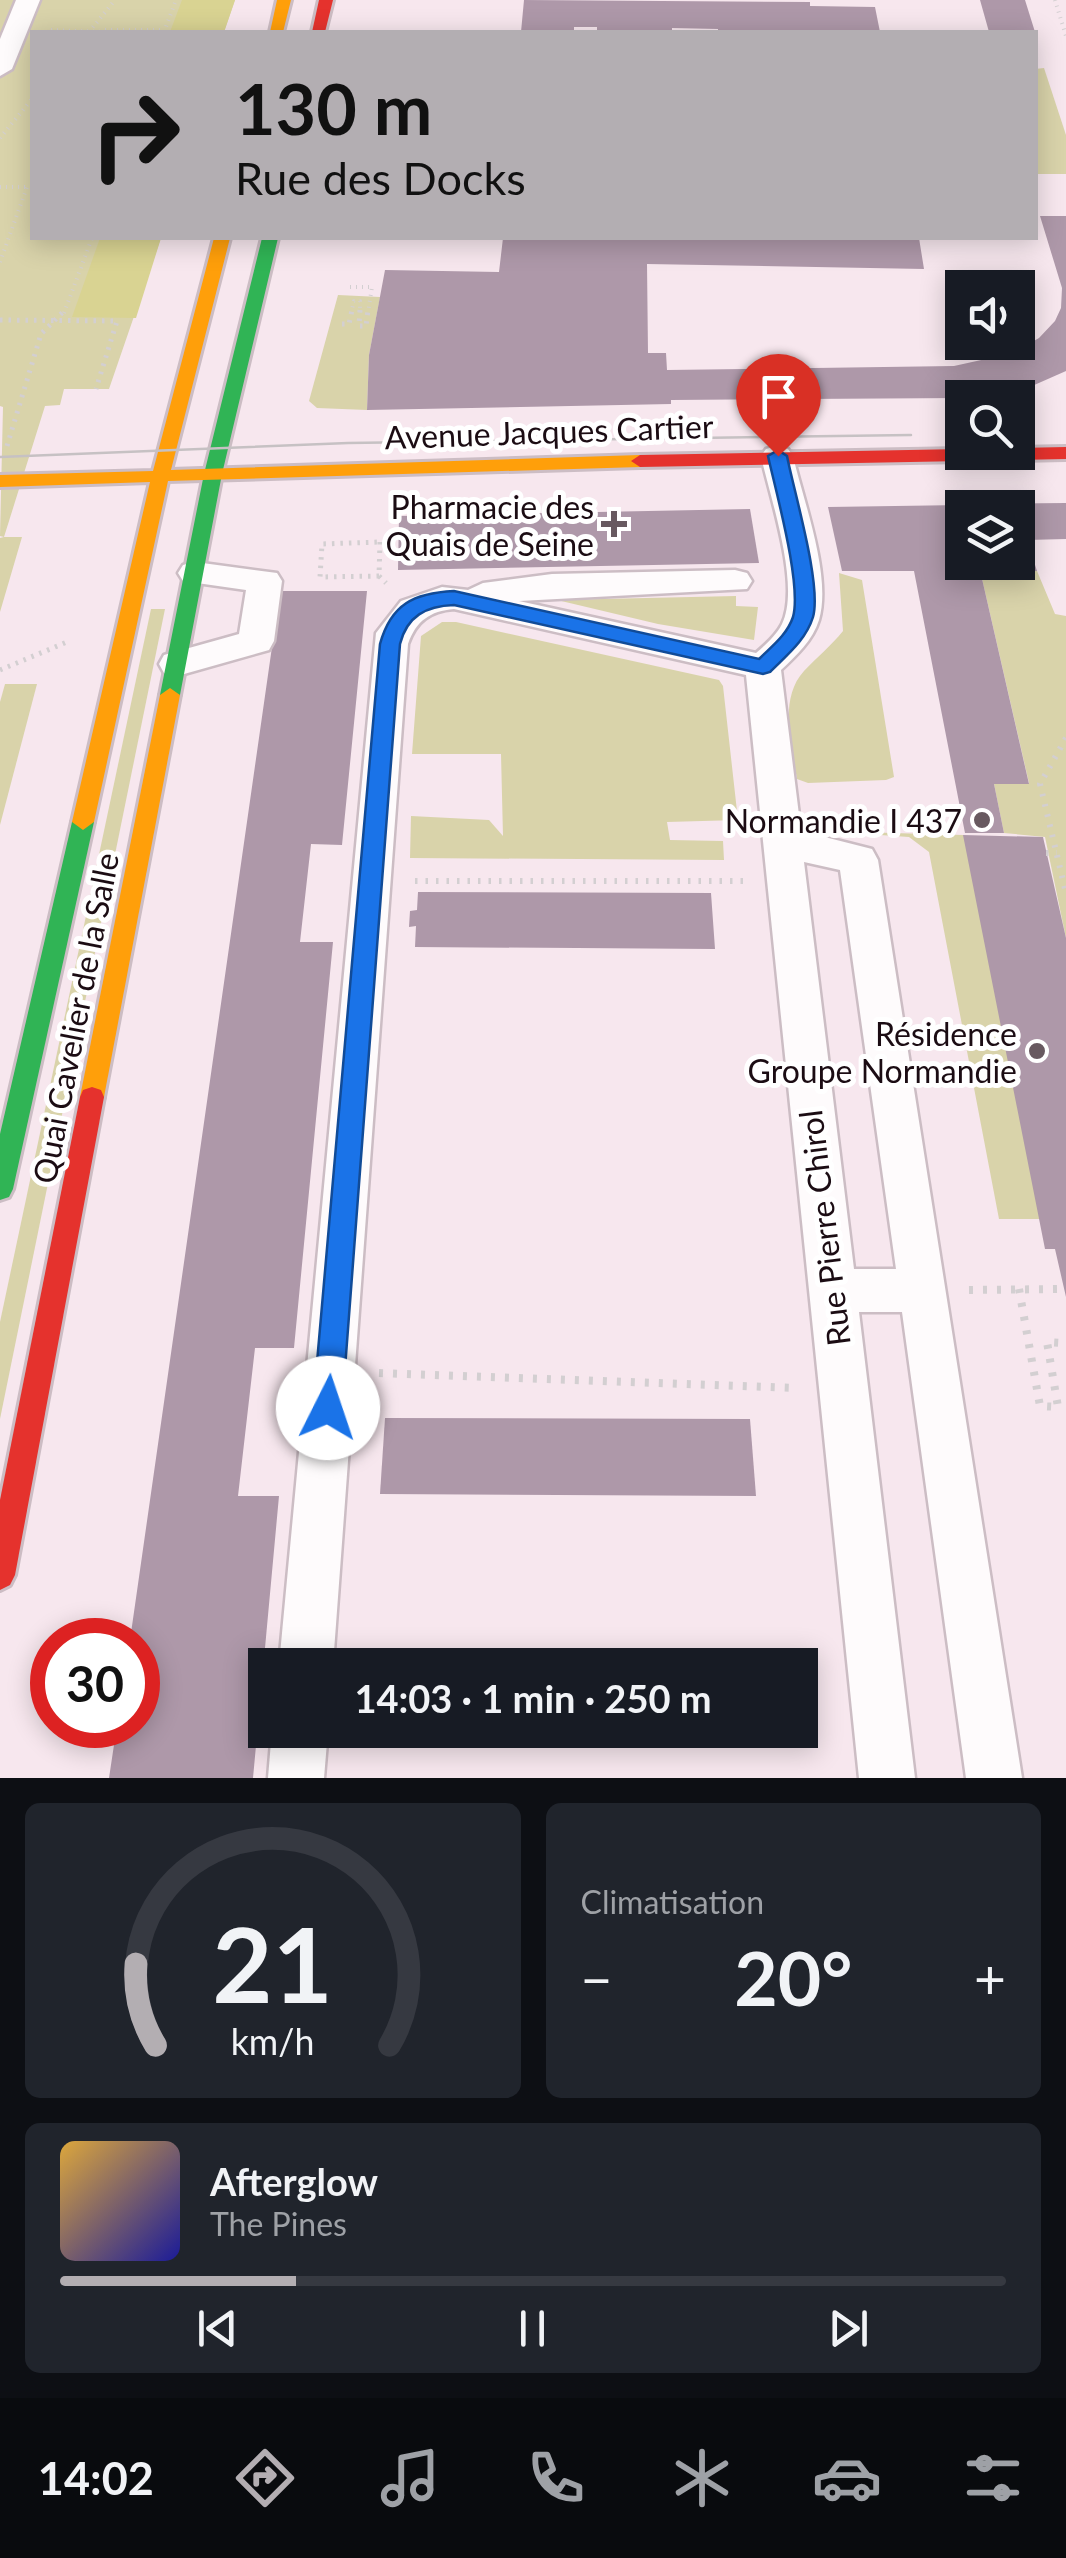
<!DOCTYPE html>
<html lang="fr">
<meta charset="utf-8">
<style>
:root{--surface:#171b24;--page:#20242c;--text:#f1f3f6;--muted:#9ea1a6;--line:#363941;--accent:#b3aeb2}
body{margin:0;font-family:Lato,sans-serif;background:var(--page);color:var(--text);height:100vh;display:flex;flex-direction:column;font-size:38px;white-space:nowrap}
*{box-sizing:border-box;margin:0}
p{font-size:32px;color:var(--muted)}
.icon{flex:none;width:55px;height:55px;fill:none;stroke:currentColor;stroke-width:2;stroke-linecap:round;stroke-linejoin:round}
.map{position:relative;height:1778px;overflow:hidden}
.panel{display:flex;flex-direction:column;gap:25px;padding:25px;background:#0d0f14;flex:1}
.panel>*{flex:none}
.guide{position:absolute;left:30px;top:30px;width:1008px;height:210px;border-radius:0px;box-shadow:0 5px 25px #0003;background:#b3aeb2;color:#111;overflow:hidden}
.tools{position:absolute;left:945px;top:270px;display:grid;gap:20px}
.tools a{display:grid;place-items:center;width:90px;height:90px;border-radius:0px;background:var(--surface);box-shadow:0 5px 25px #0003;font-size:50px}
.speed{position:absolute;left:30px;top:1618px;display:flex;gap:20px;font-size:50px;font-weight:700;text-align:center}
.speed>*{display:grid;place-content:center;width:130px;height:130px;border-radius:50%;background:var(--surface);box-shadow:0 5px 25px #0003;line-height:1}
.speed .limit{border:15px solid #d22;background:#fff;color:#111}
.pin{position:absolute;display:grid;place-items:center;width:85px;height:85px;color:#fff;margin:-102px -42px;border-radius:50% 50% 50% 0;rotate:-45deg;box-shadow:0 0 10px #0007}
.pin .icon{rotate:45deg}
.me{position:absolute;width:110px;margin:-55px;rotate:4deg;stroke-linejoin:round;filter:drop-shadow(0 0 8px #0008)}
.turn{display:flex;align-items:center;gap:35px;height:210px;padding:0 40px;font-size:45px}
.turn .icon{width:130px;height:130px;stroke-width:2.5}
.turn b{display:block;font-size:70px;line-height:85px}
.big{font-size:75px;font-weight:700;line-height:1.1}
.panel .tile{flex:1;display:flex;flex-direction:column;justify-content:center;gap:15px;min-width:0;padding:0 35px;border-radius:15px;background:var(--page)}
.panel .dial{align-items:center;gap:0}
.dial svg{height:260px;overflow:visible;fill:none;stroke:var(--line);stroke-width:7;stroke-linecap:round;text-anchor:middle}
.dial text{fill:var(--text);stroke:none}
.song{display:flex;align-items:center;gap:30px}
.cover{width:120px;height:120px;border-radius:15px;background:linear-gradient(135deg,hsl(40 70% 55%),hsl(240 70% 35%))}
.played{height:10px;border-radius:5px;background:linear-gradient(90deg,var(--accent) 25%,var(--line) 25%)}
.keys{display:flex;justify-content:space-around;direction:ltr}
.heat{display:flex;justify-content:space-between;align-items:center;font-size:55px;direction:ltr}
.panel .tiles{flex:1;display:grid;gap:25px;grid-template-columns:1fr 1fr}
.tile:last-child{grid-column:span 2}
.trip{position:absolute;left:248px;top:1648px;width:570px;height:100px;border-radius:0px;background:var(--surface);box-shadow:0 5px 25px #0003;font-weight:700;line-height:100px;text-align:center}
.menu{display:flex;height:160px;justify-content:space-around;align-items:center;background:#090b0e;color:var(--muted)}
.menu .icon{width:70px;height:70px}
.menu .current{color:var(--accent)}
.menu b{font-size:45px;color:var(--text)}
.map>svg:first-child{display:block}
.green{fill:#d9d3aa}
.forest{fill:#d9d392}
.building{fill:#ae98a9}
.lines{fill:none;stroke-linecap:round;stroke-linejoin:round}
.street-casing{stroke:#ccbdc4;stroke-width:5}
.fast-casing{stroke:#ccbdc4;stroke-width:6}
.slow-casing{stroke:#ccbdc4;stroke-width:6}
.jam-casing{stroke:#ccbdc4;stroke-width:6}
.path-far3{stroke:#d3cfd1;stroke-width:4;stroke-dasharray:1 5;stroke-linecap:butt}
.path-far2{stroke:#d3cfd1;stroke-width:5;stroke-dasharray:2.5 6;stroke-linecap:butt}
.path-far1{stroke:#d3cfd1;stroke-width:6;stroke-dasharray:2.5 8;stroke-linecap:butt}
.path{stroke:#d3cfd1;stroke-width:8;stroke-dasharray:4 10;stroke-linecap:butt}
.street{fill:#fefbfc;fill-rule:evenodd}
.fast{fill:#30b455;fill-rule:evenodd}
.slow{fill:#ff9f0a;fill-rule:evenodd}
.jam{fill:#e5322d;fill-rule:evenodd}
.tram{stroke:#c6c1c3;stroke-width:2.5}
.route{fill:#1a73e8;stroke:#114b97;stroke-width:2.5}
.poi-dot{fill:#685960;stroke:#fff;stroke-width:4}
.labels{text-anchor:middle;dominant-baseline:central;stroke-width:10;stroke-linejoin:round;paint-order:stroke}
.street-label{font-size:32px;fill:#1b0c13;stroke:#fff}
.poi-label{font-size:32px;fill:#1b0c13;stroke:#fff;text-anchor:end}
</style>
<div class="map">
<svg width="1066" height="1778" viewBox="0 0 1066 1778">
<rect width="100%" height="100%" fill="#f7e7ee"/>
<g class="green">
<path d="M 0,0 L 235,0 L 224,32 L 32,32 L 32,238 L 161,238 L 109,389 L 64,389 L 60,405 L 45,406 L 4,537 L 22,537 L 0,612 L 0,538 L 4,537 L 0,536 L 3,407 L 0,406 Z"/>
<path d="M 1044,68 L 1066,135 L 1066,174 L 1035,174 L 1035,69 Z"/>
<path d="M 338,295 L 380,297 L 369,355 L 367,410 L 317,408 L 309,401 Z"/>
<path d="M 980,570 L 1037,571 L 1055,614 L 1066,616 L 1066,938 L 1045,837 L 1004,833 L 994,784 L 1029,783 Z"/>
<path d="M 839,573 L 862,580 L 894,777 L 886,780 L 808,783 L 797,779 C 792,747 778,699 804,671 C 817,657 831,646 843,631 Z"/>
<path d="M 736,596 L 736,606 L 758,607 L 754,640 L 658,624 L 557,600 Z"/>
<path d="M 151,609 L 165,609 L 0,1419 L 0,1322 Z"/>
<path d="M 442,622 L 456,622 L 719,680 L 723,686 L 738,820 L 667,822 L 670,840 L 723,841 L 724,860 L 410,858 L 411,816 L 489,820 L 503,836 L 501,754 L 412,754 L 421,636 Z"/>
<path d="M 5,684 L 37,684 L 0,825 L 0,702 Z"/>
<path d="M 823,831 L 963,835 L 966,839 L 1040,1219 L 999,1219 L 929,852 L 909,837 Z"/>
</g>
<g class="forest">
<path d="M 182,0 L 235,0 L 224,32 L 170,32 Z"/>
<path d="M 100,238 L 161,238 L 136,318 L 72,317 Z"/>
</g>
<g class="building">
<path d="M 524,0 L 810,2 L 810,6 L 875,7 L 880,32 L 718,32 L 718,29 L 672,28 L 672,32 L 597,32 L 597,27 L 574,27 L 574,32 L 521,32 Z"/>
<path d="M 980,0 L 1025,0 L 1035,32 L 989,32 Z"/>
<path d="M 1040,216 L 1066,216 L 1066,371 L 1032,386 L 962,398 L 671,400 L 671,404 L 367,410 L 369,355 L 385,270 L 499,272 L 503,238 L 919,238 L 924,269 L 647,264 L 648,353 L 666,353 L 667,370 L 954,366 L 1013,353 L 1039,338 L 1055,321 L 1061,308 L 1062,288 Z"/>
<path d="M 1066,503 L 1066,539 L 1027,540 L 1037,571 L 980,570 L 1029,784 L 994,784 L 1004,833 L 965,833 L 914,571 L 842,571 L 828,507 L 962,505 L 962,562 L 1018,562 L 1018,508 L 979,508 L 979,504 Z"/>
<path d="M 750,509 L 759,563 L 398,570 L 399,516 Z"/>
<path d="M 280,591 L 367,591 L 342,845 L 311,844 L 300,942 L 333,942 L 294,1348 L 255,1348 L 238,1496 L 279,1496 L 253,1778 L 109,1778 L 117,1725 L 138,1725 L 138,1640 L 130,1640 Z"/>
<path d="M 963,835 L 1043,837 L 1066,938 L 1066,1297 L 1055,1249 L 1045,1249 Z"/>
<path d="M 418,892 L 711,893 L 715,949 L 415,947 L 416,926 L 409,927 L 410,911 L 417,910 Z"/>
<path d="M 385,1418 L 750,1419 L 756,1496 L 380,1494 Z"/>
</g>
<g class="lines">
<g class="street-casing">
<g id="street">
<path d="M 16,0 L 40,0 L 12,69 L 0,76 L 0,39 Z"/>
<path d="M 777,446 L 788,449 L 793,456 C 803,500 832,576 819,620 C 813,640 796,656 781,670 L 801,831 L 872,849 L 878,860 L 1022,1778 L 966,1778 L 902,1312 L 859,1312 L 915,1778 L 859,1778 L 746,675 L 454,609 C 430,611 416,621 408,644 L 333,1665 L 279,1665 L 376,633 L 401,601 L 442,587 L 468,590 L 483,583 L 552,574 L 735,570 L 747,573 L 752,581 L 747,589 L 519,601 L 756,653 C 765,645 776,636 782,624 C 801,586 770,497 761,456 L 766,449 ZM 804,862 L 840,870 L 896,1269 L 854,1269 Z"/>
<path d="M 195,562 L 277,573 L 282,581 L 274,641 L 269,650 L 177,676 L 164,673 L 159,664 L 164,655 L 239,634 L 246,590 L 183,581 L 178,573 L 183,565 Z"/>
<path d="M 272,1730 L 328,1730 L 324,1778 L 268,1778 Z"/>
</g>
</g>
<g class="fast-casing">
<g id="fast">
<path d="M 262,238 L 278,238 L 222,474 L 180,695 L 170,702 L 160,695 L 204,474 Z"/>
<path d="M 83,814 L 94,822 L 13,1189 L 9,1197 L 0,1200 L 0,1134 L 72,822 Z"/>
</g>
</g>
<g class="slow-casing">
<g id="slow">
<path d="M 277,0 L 291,0 L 283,32 L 270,32 Z"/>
<path d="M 214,238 L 230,238 L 171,470 L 640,455 L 649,461 L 640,467 L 168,481 L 94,822 L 83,830 L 72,822 L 150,482 L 0,487 L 0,475 L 153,471 Z"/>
<path d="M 170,688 L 180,695 L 104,1097 L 101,1104 L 92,1107 L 83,1104 L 80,1097 L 160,695 Z"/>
</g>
</g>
<g class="jam-casing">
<g id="jam">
<path d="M 319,0 L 333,0 L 325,32 L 312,32 Z"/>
<path d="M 1066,447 L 1066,459 L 640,467 L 631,461 L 640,455 L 962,449 L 962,452 L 1018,452 L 1018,448 Z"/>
<path d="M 92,1087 L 101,1090 L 104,1097 L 15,1575 L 10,1585 L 0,1590 L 0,1500 L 80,1097 L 83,1090 Z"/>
</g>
</g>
<g class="path-far3">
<path d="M 1055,0 L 1066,36"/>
<path d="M 51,30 L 105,32"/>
<path d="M 105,30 L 165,30"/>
<path d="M 89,32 L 115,0"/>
<path d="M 164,32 L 176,0"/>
<path d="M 0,138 L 32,99"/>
<path d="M 0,187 L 32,187"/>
<path d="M 0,262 L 27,187"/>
<path d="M 350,287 L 372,287 L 368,313"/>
<path d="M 64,313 L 92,238"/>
<path d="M 351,313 L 354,301 L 360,301 L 360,313"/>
</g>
<g class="path-far2">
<path d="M 360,310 L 359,326 L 366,326 L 368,310"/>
<path d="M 0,320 L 117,321 L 96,389"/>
<path d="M 342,324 L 349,324 L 352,310"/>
<path d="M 7,446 L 41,334 L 65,310"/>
<path d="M 380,542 L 379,576 L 320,577 L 322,544 Z"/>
<path d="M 379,576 L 386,583"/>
<path d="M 0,670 L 67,642"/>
</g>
<g class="path-far1">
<path d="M 1066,738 L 1040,784 L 1066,893"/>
<path d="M 1046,853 L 1057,853"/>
<path d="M 415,881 L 743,881"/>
</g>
<g class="path">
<path d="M 1019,1289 L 1040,1406 L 1058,1407 L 1047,1342 L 1063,1343"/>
<path d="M 969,1290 L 1063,1289"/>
<path d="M 379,1373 L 796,1388"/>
</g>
<use href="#street" class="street"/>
<use href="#fast" class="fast"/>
<use href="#slow" class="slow"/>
<use href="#jam" class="jam"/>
<path class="tram" d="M 0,457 L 348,443 L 911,435"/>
</g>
<path class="route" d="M 778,450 L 787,456 C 794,492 822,585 813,617 C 806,640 787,655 770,672 L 763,674 L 454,605 C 426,606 407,616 400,644 L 342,1408 L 337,1417 L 328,1421 L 318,1417 L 313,1408 L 380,644 C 391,604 414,593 454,591 L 759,659 C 772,646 787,635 793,617 C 802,585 776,492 768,456 Z"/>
<g class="poi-dot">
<path d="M609 509h10v10h10v10h-10v10h-10v-10h-10v-10h10z"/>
<circle cx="982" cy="820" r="10"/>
<circle cx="1037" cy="1051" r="10"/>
</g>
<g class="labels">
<g class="street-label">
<text transform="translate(549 431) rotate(-2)">Avenue Jacques Cartier</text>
<text transform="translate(75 1018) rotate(-79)">Quai Cavelier de la Salle</text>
<text transform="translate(824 1228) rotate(-97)">Rue Pierre Chirol</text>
</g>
<g class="poi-label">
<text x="594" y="506">Pharmacie des<tspan x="594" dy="37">Quais de Seine</tspan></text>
<text x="962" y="820">Normandie I 437</text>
<text x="1017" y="1033">Résidence<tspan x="1017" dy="37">Groupe Normandie</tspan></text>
</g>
</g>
</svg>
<div class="tools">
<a><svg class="icon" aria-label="sound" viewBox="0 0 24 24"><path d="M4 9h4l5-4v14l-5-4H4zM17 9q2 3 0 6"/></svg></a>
<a><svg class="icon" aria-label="search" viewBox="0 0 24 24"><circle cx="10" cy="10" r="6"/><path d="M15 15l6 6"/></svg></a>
<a><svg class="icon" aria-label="layers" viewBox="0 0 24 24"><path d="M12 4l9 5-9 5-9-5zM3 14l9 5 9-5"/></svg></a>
</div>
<div class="speed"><div class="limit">30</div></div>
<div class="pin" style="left:778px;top:456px;background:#d93025"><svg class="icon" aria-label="arrive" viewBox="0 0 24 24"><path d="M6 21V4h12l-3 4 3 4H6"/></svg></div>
<svg class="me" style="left:328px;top:1408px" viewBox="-20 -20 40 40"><circle r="19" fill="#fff"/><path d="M0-13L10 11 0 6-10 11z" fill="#1a73e8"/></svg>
<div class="trip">14:03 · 1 min · 250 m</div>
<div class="guide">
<div class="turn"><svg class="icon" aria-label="right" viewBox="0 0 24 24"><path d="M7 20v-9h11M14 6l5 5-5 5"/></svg><div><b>130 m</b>Rue des Docks</div></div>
</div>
</div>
<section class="panel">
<div class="tiles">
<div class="tile dial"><svg viewBox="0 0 100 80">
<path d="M14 69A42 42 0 1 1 86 69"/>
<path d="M14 69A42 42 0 0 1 8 44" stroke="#b3aeb2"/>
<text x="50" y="56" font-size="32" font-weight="700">21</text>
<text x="50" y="72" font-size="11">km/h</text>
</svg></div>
<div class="tile"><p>Climatisation</p>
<div class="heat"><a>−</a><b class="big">20°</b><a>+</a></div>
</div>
<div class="tile">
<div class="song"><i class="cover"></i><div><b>Afterglow</b><p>The Pines</p></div></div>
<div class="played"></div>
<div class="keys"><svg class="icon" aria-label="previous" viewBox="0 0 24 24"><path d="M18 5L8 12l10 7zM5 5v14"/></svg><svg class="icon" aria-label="pause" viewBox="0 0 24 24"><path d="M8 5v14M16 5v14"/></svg><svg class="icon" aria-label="next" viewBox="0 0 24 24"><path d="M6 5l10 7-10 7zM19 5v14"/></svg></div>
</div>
</div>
</section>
<nav class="menu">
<b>14:02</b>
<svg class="icon current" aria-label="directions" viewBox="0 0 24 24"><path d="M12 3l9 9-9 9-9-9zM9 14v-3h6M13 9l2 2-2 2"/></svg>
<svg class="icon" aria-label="music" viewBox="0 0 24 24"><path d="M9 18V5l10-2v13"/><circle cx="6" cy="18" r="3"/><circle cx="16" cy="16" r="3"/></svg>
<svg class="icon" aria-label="phone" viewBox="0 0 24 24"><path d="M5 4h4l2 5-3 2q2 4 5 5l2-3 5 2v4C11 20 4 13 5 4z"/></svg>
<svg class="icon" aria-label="climate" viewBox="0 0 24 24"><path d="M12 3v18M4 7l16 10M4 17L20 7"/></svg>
<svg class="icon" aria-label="car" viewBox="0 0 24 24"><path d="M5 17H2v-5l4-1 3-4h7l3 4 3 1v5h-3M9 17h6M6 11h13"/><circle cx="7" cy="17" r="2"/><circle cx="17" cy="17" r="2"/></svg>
<svg class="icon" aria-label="filters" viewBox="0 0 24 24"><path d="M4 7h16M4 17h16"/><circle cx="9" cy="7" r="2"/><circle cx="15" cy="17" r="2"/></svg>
</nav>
